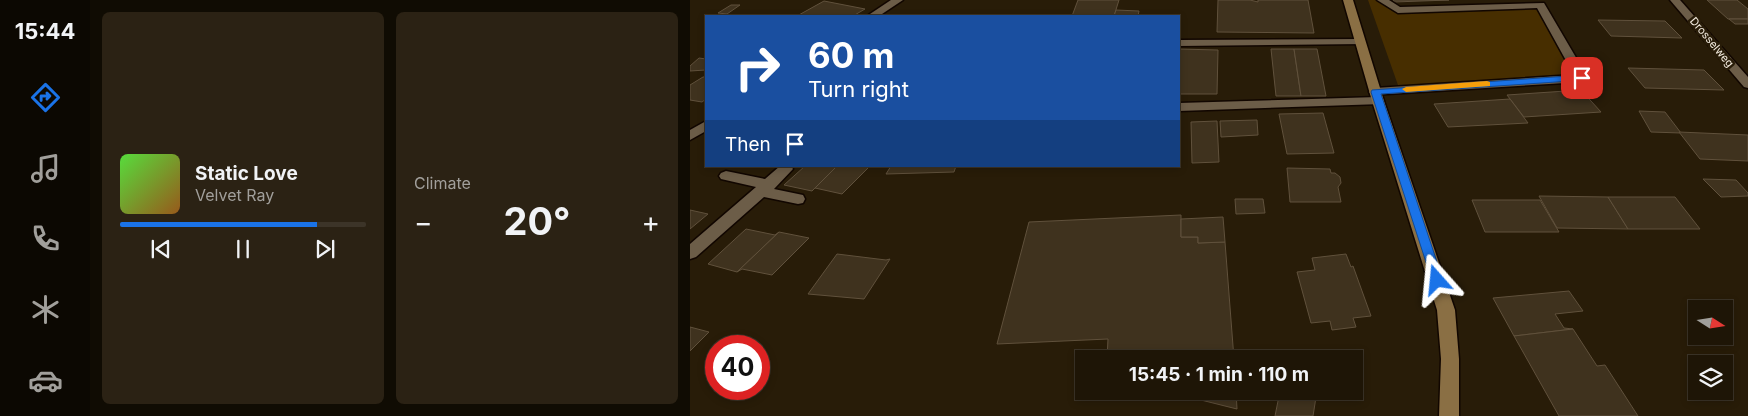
<!DOCTYPE html>
<meta charset="utf-8">
<style>
:root{--surface:#1e1506;--page:#2b2214;--text:#f1f3f6;--muted:#a19f9b;--line:#3c3428;--accent:#1a73e8}
body{margin:0;font-family:Inter,sans-serif;background:var(--page);color:var(--text);height:100vh;display:flex;flex-direction:column;font-size:19px;white-space:nowrap}
*{box-sizing:border-box;margin:0}
p{font-size:16px;color:var(--muted)}
.icon{flex:none;width:28px;height:28px;fill:none;stroke:currentColor;stroke-width:2;stroke-linecap:round;stroke-linejoin:round}
.map{position:relative;flex:1;overflow:hidden}
.side{display:flex;flex-direction:column;gap:12px;padding:12px;background:#100c03;width:600px}
.side>*{flex:none}
.top-card{position:absolute;left:15px;top:15px;width:475px;height:152px;border-radius:0px;box-shadow:0 2px 8px #0003,0 0 0 1px var(--line);background:#1a4fa0;color:#fff;overflow:hidden}
.needle{width:32px;rotate:102deg}
.buttons{position:absolute;left:998px;top:300px;display:grid;gap:10px}
.buttons a{display:grid;place-items:center;width:45px;height:45px;border-radius:0px;background:var(--surface);box-shadow:0 2px 8px #0003,0 0 0 1px var(--line);font-size:25px}
.speed{position:absolute;left:15px;top:335px;display:flex;gap:10px;font-size:25px;font-weight:700;text-align:center}
.speed>*{display:grid;place-content:center;width:65px;height:65px;border-radius:50%;background:var(--surface);box-shadow:0 2px 8px #0003,0 0 0 1px var(--line);line-height:1}
.speed .limit{border:8px solid #d22;background:#fff;color:#111}
.pin{position:absolute;display:grid;place-items:center;width:42px;height:42px;color:#fff;margin:-21px;border-radius:10px;box-shadow:0 2px 8px #0006}
.me{position:absolute;width:55px;margin:-28px;rotate:342deg;stroke-linejoin:round;filter:drop-shadow(0 0 4px #0008)}
.turn{display:flex;align-items:center;gap:18px;height:105px;padding:0 20px;font-size:22px}
.turn .icon{width:65px;height:65px;stroke-width:2.5}
.turn b{display:block;font-size:35px;line-height:42px}
.then{display:flex;align-items:center;height:48px;padding:0 20px;background:#0003;gap:10px;font-size:19px}
.big{font-size:38px;font-weight:700;line-height:1.1}
.side .widget{flex:1;display:flex;flex-direction:column;justify-content:center;gap:8px;min-width:0;padding:0 18px;border-radius:8px;background:var(--page)}
.song{display:flex;align-items:center;gap:15px}
.cover{width:60px;height:60px;border-radius:8px;background:linear-gradient(135deg,hsl(110 70% 55%),hsl(30 70% 35%))}
.played{height:5px;border-radius:2px;background:linear-gradient(90deg,var(--accent) 80%,var(--line) 80%)}
.keys{display:flex;justify-content:space-around;direction:ltr}
.heat{display:flex;justify-content:space-between;align-items:center;font-size:28px;direction:ltr}
.side .tiles{flex:1;display:grid;gap:12px;grid-template-columns:repeat(2,1fr)}
.trip{position:absolute;left:385px;top:350px;width:288px;height:50px;border-radius:0px;background:var(--surface);box-shadow:0 2px 8px #0003,0 0 0 1px var(--line);font-weight:700;line-height:50px;text-align:center}
main{display:flex;flex:1;min-height:0}
.menu{display:flex;flex-direction:column;width:90px;justify-content:space-around;align-items:center;background:#0c0802;color:var(--muted)}
.menu .icon{width:35px;height:35px}
.menu .on{color:var(--accent)}
.menu b{font-size:22px;color:var(--text)}
.map>svg:first-child{display:block}
.green{fill:#472e00}
.building{fill:#3f321e;stroke:#60513c}
.lines{fill:none;stroke-linecap:round;stroke-linejoin:round}
.lane-casing{stroke:#110600;stroke-width:3}
.street-casing{stroke:#110600;stroke-width:3}
.secondary-casing{stroke:#110600;stroke-width:3}
.lane{fill:#6c5d48;fill-rule:evenodd}
.street{fill:#6c5d48;fill-rule:evenodd}
.secondary{fill:#8a6f44;fill-rule:evenodd}
.route{fill:#1a73e8;stroke:#114b97}
.slow{fill:#f59e0b}
.labels{text-anchor:middle;dominant-baseline:central;stroke-width:5;stroke-linejoin:round;paint-order:stroke}
.far-street-label{font-size:11px;fill:#f5ede1;stroke:#281c08}
</style>
<main>
<nav class="menu">
<b>15:44</b>
<svg class="icon on" aria-label="directions" viewBox="0 0 24 24"><path d="M12 3l9 9-9 9-9-9zM9 14v-3h6M13 9l2 2-2 2"/></svg>
<svg class="icon" aria-label="music" viewBox="0 0 24 24"><path d="M9 18V5l10-2v13"/><circle cx="6" cy="18" r="3"/><circle cx="16" cy="16" r="3"/></svg>
<svg class="icon" aria-label="phone" viewBox="0 0 24 24"><path d="M5 4h4l2 5-3 2q2 4 5 5l2-3 5 2v4C11 20 4 13 5 4z"/></svg>
<svg class="icon" aria-label="climate" viewBox="0 0 24 24"><path d="M12 3v18M4 7l16 10M4 17L20 7"/></svg>
<svg class="icon" aria-label="car" viewBox="0 0 24 24"><path d="M5 17H2v-5l4-1 3-4h7l3 4 3 1v5h-3M9 17h6M6 11h13"/><circle cx="7" cy="17" r="2"/><circle cx="17" cy="17" r="2"/></svg>
</nav>
<section class="side">
<div class="tiles">
<div class="widget">
<div class="song"><i class="cover"></i><div><b>Static Love</b><p>Velvet Ray</p></div></div>
<div class="played"></div>
<div class="keys"><svg class="icon" aria-label="previous" viewBox="0 0 24 24"><path d="M18 5L8 12l10 7zM5 5v14"/></svg><svg class="icon" aria-label="pause" viewBox="0 0 24 24"><path d="M8 5v14M16 5v14"/></svg><svg class="icon" aria-label="next" viewBox="0 0 24 24"><path d="M6 5l10 7-10 7zM19 5v14"/></svg></div>
</div>
<div class="widget"><p>Climate</p>
<div class="heat"><a>−</a><b class="big">20°</b><a>+</a></div>
</div>
</div>
</section>
<div class="map">
<svg width="1058" height="416" viewBox="0 0 1058 416">
<rect width="100%" height="100%" fill="#281c08"/>
<path class="green" d="M 678,0 L 686,0 L 704,12 L 847,8 L 884,76 L 771,82 L 709,88 Z"/>
<g class="building">
<path d="M 388,0 L 429,0 L 424,16 L 382,16 Z"/>
<path d="M 528,0 L 560,0 L 568,2 L 568,0 L 618,0 L 624,33 L 527,32 Z"/>
<path d="M 703,0 L 759,0 L 704,2 Z"/>
<path d="M 1017,0 L 1047,0 L 1058,9 L 1058,19 L 1038,19 Z"/>
<path d="M 134,1 L 175,9 L 163,16 L 107,16 Z"/>
<path d="M 41,5 L 50,5 L 37,14 L 28,13 Z"/>
<path d="M 426,10 L 449,11 L 448,16 L 424,16 Z"/>
<path d="M 1039,19 L 1058,19 L 1058,24 L 1045,24 Z"/>
<path d="M 908,20 L 975,21 L 992,38 L 921,36 Z"/>
<path d="M 489,49 L 528,50 L 527,94 L 489,94 Z"/>
<path d="M 581,49 L 604,49 L 611,96 L 586,96 Z"/>
<path d="M 604,49 L 627,49 L 636,96 L 611,96 Z"/>
<path d="M 9,58 L 16,59 L 16,70 L 0,71 L 0,66 Z"/>
<path d="M 938,68 L 1014,70 L 1034,90 L 955,88 Z"/>
<path d="M 13,77 L 16,77 L 16,99 L 12,102 L 0,100 L 0,85 Z"/>
<path d="M 891,90 L 911,112 L 834,117 L 817,95 Z"/>
<path d="M 820,99 L 838,123 L 758,127 L 744,104 Z"/>
<path d="M 949,111 L 975,112 L 991,133 L 961,132 Z"/>
<path d="M 633,113 L 644,153 L 597,154 L 589,114 Z"/>
<path d="M 567,120 L 568,135 L 531,137 L 530,121 Z"/>
<path d="M 527,121 L 529,162 L 502,163 L 501,122 Z"/>
<path d="M 989,132 L 1058,135 L 1058,161 L 1010,159 Z"/>
<path d="M 115,166 L 147,166 L 122,191 L 94,185 Z"/>
<path d="M 147,166 L 180,166 L 152,194 L 125,188 L 122,191 Z"/>
<path d="M 201,166 L 266,166 L 264,172 L 196,174 Z"/>
<path d="M 597,168 L 640,169 L 641,173 L 645,173 L 650,177 L 651,183 L 648,187 L 651,202 L 600,202 Z"/>
<path d="M 1013,179 L 1046,180 L 1058,193 L 1058,196 L 1031,197 Z"/>
<path d="M 849,196 L 918,197 L 938,229 L 867,228 Z"/>
<path d="M 918,197 L 985,197 L 1010,229 L 938,229 Z"/>
<path d="M 545,199 L 573,199 L 575,213 L 546,214 Z"/>
<path d="M 782,200 L 850,200 L 869,232 L 795,232 Z"/>
<path d="M 0,210 L 18,214 L 0,229 Z"/>
<path d="M 491,215 L 491,237 L 508,237 L 508,243 L 535,242 L 544,359 L 462,359 L 463,357 L 417,359 L 418,339 L 307,344 L 339,222 Z"/>
<path d="M 533,217 L 535,242 L 508,243 L 508,237 L 491,237 L 491,219 Z"/>
<path d="M 56,229 L 85,235 L 89,232 L 47,272 L 18,264 Z"/>
<path d="M 89,232 L 119,238 L 82,275 L 52,269 L 47,272 Z"/>
<path d="M 147,254 L 196,260 L 200,259 L 174,299 L 118,294 Z"/>
<path d="M 656,254 L 661,267 L 663,266 L 681,316 L 663,318 L 666,327 L 642,330 L 640,321 L 621,323 L 607,272 L 625,270 L 622,258 Z"/>
<path d="M 879,291 L 893,311 L 865,314 L 874,328 L 883,329 L 824,336 L 803,298 Z"/>
<path d="M 0,327 L 19,332 L 0,351 Z"/>
<path d="M 883,329 L 907,366 L 915,365 L 948,416 L 869,416 L 824,336 Z"/>
<path d="M 598,352 L 629,359 L 596,359 Z"/>
<path d="M 475,391 L 546,391 L 547,409 Z"/>
<path d="M 590,391 L 627,391 L 623,416 L 585,416 Z"/>
</g>
<g class="lines">
<g class="lane-casing">
<g id="lane">
<path d="M 687,0 L 699,0 L 710,7 L 854,3 L 898,78 L 892,82 L 681,95 L 679,92 L 681,89 L 685,88 L 884,75 L 847,8 L 708,13 Z"/>
<path d="M 670,39 L 675,42 L 674,44 L 489,46 L 489,40 Z"/>
<path d="M 688,97 L 692,98 L 694,101 L 692,104 L 489,111 L 489,103 Z"/>
<path d="M 90,166 L 101,166 L 103,169 L 84,189 L 113,195 L 115,199 L 113,203 L 108,204 L 74,197 L 6,257 L 0,259 L 0,244 L 66,187 L 31,179 L 29,176 L 31,173 L 36,171 L 75,179 Z"/>
</g>
</g>
<g class="street-casing">
<g id="street">
<path d="M 201,0 L 213,0 L 189,16 L 177,16 Z"/>
<path d="M 980,0 L 990,0 L 1058,77 L 1058,88 L 1054,87 Z"/>
<path d="M 16,121 L 16,131 L 0,140 L 0,130 Z"/>
</g>
</g>
<g class="secondary-casing">
<path id="secondary" d="M 653,0 L 663,0 L 694,101 L 765,310 L 769,359 L 769,416 L 749,416 L 751,359 L 747,310 L 682,101 Z"/>
</g>
<use href="#lane" class="lane"/>
<use href="#street" class="street"/>
<use href="#secondary" class="secondary"/>
</g>
<path class="route" d="M 892,75 L 896,78 L 895,80 L 691,94 L 753,280 L 752,284 L 747,285 L 743,284 L 681,92 L 682,90 Z"/>
<path class="slow" d="M 797,81 L 800,82 L 800,86 L 716,92 L 712,89 L 716,87 Z"/>
<g class="labels">
<g class="far-street-label">
<text transform="translate(1022 42) rotate(50)">Drosselweg</text>
</g>
</g>
</svg>
<div class="buttons">
<a><svg class="needle" viewBox="-14 -14 28 28"><path d="M0-13l5 13h-10z" fill="#e53935"/><path d="M0 13l5-13h-10z" fill="#a19f9b"/></svg></a>
<a><svg class="icon" aria-label="layers" viewBox="0 0 24 24"><path d="M12 4l9 5-9 5-9-5zM3 14l9 5 9-5"/></svg></a>
</div>
<div class="speed"><div class="limit">40</div></div>
<div class="pin" style="left:892px;top:78px;background:#d93025"><svg class="icon" aria-label="arrive" viewBox="0 0 24 24"><path d="M6 21V4h12l-3 4 3 4H6"/></svg></div>
<svg class="me" style="left:747px;top:280px" viewBox="-20 -20 40 40"><path d="M0-17L14 15 0 8-14 15z" fill="#1a73e8" stroke="#fff" stroke-width="4"/></svg>
<div class="trip">15:45 · 1 min · 110 m</div>
<div class="top-card">
<div class="turn"><svg class="icon" aria-label="right" viewBox="0 0 24 24"><path d="M7 20v-9h11M14 6l5 5-5 5"/></svg><div><b>60 m</b>Turn right</div></div>
<div class="then">Then<svg class="icon" aria-label="arrive" viewBox="0 0 24 24"><path d="M6 21V4h12l-3 4 3 4H6"/></svg></div>
</div>
</div>
</main>
